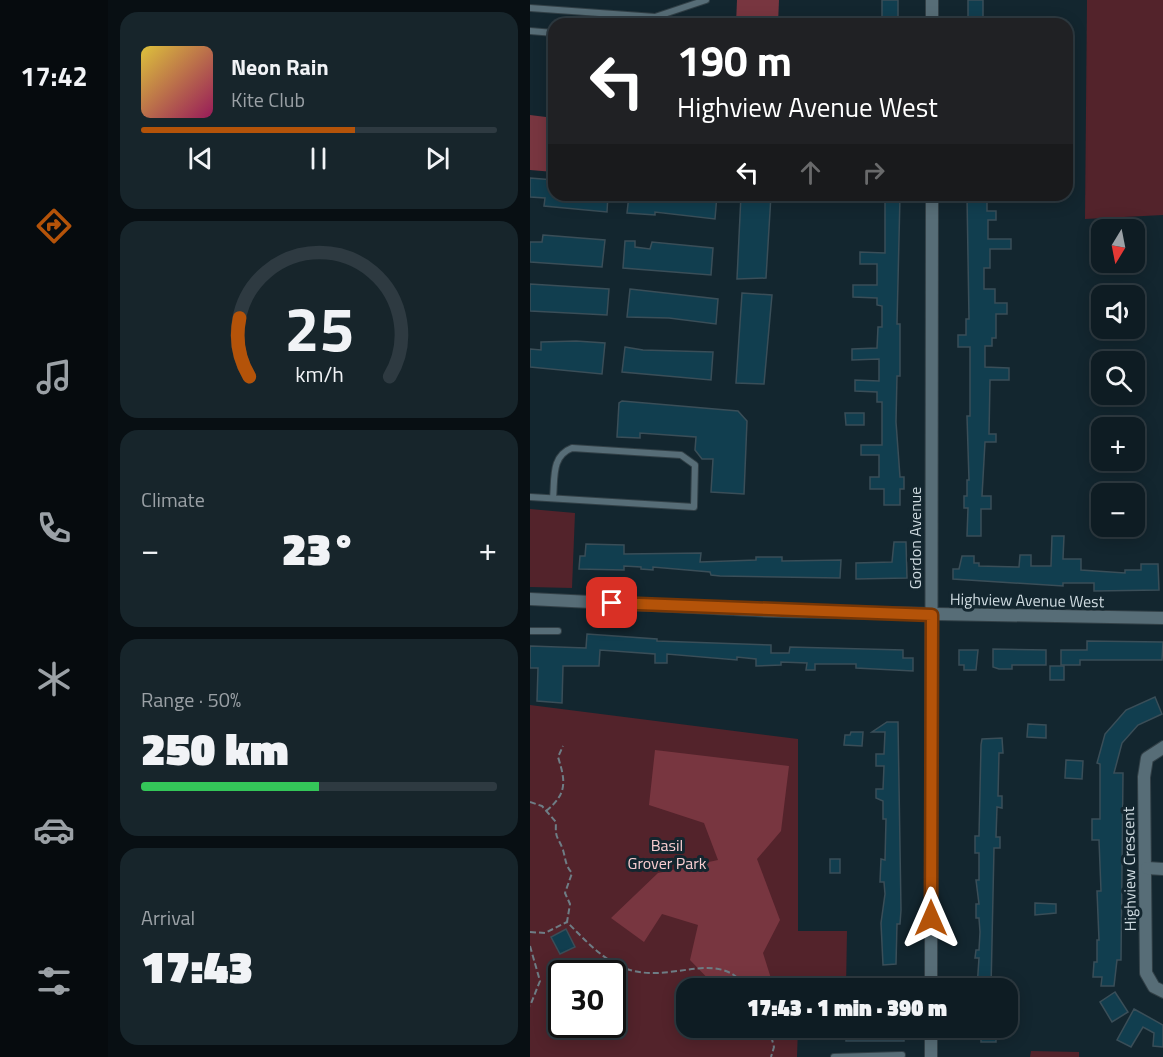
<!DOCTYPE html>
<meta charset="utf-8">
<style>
:root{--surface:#0e1c23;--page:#17252b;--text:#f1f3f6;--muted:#9ba1a6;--line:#2e3a41;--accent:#b45309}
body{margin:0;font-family:"Titillium Web",sans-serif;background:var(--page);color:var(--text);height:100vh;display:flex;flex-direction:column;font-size:22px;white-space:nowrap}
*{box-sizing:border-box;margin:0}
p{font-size:20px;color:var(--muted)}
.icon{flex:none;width:33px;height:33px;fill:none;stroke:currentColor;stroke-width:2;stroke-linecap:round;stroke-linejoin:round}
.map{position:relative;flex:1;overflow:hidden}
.sheet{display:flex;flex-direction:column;gap:12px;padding:12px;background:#080f13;width:422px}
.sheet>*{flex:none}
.guide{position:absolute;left:18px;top:18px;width:525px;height:183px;border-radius:18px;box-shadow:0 3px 15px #0003,0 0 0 2px var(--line);background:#202124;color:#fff;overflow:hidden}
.needle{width:39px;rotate:190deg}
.buttons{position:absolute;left:561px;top:219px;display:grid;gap:12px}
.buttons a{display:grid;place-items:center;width:54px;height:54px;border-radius:12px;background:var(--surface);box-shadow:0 3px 15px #0003,0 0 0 2px var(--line);font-size:30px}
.speed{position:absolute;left:18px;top:960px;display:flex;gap:12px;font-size:30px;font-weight:700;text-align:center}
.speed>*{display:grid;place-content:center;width:78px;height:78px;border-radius:50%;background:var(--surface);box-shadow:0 3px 15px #0003,0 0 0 2px var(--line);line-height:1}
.speed .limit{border:3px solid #111;border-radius:9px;background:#fff;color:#111}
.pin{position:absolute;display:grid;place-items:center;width:51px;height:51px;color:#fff;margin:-26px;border-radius:12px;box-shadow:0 3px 9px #0006}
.me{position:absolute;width:66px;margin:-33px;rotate:0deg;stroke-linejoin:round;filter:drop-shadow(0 0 4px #0008)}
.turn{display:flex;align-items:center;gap:21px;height:126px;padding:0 30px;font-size:27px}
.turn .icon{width:78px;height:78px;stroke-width:2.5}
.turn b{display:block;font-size:42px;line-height:51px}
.lanes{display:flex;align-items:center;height:57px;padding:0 30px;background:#0003;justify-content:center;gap:30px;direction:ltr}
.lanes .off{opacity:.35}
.big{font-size:45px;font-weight:800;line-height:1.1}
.sheet .widget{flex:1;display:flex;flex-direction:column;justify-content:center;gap:9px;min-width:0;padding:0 21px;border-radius:18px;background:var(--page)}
.sheet .dial{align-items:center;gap:0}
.dial svg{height:156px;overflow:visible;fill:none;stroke:var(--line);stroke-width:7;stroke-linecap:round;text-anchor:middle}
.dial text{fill:var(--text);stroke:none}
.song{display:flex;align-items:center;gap:18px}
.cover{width:72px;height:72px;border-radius:9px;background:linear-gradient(135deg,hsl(50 70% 55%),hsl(330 70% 35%))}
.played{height:6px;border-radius:3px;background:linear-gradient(90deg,var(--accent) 60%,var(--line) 60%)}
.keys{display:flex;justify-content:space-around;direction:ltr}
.heat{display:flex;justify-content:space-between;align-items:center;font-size:33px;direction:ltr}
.charge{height:9px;border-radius:4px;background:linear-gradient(90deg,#34c759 50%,var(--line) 0)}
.trip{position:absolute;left:146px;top:978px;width:342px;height:60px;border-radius:18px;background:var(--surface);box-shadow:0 3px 15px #0003,0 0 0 2px var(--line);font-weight:800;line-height:60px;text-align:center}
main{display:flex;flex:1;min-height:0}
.tab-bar{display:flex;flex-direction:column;width:108px;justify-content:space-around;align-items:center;background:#060b0e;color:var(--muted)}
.tab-bar .icon{width:42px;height:42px}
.tab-bar .on{color:var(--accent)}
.tab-bar b{font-size:27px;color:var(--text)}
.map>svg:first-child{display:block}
.green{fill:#53232b;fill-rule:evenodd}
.forest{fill:#783640}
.building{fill:#113e4f;stroke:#3a4e58;stroke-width:1.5}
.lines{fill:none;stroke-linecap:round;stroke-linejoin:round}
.service-casing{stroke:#324047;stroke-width:8}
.minor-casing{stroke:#324047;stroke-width:14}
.path{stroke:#6e7d85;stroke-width:2;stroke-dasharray:6 3;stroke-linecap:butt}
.service{stroke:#576d77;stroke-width:6}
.minor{stroke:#576d77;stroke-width:12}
.route-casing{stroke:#753606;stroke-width:15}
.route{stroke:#b45309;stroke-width:10}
.labels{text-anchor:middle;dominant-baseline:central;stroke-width:6;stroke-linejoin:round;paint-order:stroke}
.street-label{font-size:16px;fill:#cfdbe1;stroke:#13262f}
.park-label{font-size:16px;fill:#f8cdd0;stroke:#13262f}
</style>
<main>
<nav class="tab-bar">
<b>17:42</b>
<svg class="icon on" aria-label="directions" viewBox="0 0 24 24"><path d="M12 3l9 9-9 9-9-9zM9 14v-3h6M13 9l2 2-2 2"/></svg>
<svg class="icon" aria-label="music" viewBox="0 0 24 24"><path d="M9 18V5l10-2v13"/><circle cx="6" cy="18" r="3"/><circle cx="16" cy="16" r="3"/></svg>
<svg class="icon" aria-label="phone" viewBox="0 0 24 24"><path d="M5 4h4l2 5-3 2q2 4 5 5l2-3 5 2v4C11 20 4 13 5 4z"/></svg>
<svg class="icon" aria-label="climate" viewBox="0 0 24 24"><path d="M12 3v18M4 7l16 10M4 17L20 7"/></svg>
<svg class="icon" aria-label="car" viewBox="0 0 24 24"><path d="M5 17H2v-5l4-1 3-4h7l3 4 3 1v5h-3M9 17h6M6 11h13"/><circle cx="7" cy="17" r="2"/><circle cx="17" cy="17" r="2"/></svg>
<svg class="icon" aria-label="filters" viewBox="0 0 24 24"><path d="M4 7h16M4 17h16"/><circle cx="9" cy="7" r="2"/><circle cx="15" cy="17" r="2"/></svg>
</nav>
<section class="sheet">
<div class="widget">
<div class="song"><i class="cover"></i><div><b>Neon Rain</b><p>Kite Club</p></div></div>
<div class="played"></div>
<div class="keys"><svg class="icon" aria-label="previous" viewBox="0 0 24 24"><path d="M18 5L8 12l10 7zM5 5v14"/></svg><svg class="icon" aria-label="pause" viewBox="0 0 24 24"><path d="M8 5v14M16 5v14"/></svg><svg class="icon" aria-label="next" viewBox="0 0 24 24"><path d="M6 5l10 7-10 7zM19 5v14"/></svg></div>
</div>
<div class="widget dial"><svg viewBox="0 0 100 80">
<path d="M14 69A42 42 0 1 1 86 69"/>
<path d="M14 69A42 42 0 0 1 9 39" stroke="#b45309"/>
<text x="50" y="56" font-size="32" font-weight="700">25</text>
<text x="50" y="72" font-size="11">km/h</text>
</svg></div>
<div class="widget"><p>Climate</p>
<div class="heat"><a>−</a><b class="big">23°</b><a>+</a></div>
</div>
<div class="widget"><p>Range · 50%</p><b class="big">250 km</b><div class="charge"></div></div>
<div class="widget"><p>Arrival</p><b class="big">17:43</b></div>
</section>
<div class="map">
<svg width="634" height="1057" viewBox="0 0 634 1057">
<rect width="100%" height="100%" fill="#13262f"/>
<g class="green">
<path d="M 557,0 L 633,0 L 633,215 L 555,219 Z"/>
<path d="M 0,509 L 45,513 L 42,588 L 0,587 Z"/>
<path d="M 0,705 L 268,739 L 268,931 L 317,931 L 316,988 L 156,988 L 156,1028 L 268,1028 L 267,1057 L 0,1057 ZM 32,974 L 82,974 L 82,1024 L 32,1024 Z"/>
<path d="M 501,1051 L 549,1052 L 549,1057 L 500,1057 Z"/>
</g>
<g class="forest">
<path d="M 207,0 L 249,0 L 248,24 L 206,24 Z"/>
<path d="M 0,115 L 24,118 L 24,172 L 0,170 Z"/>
<path d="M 125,750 L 259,766 L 251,831 L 227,859 L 250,920 L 233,953 L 244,988 L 187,988 L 160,960 L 168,925 L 132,914 L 114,942 L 81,918 L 128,873 L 188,860 L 174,823 L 119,805 Z"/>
</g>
<g class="building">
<path d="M 352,0 L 368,0 L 368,23 L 352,24 Z"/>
<rect x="438" y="0" width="15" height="20"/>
<path d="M 0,178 L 24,180 L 24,195 L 78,195 L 77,212 L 14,206 L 15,198 L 0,197 Z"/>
<path d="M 99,195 L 187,195 L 185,219 L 125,212 L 125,215 L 97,213 Z"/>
<path d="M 211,195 L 241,195 L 236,278 L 207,279 Z"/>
<path d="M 437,195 L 453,195 L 453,201 L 457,201 L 457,211 L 466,211 L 466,220 L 458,220 L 458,239 L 481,239 L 481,249 L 460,249 L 460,268 L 454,268 L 454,289 L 465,289 L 465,303 L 477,303 L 477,314 L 466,314 L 466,338 L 462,338 L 462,346 L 455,346 L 455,367 L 479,368 L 479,380 L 460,380 L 459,434 L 466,434 L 466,442 L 455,442 L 452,496 L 461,496 L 461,509 L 451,509 L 451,536 L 437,536 L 438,508 L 434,508 L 434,496 L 437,496 L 437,480 L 439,480 L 437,416 L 440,416 L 440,347 L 428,347 L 428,335 L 436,335 L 436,319 L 439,319 Z"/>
<path d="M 355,196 L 370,196 L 367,324 L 370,324 L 370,376 L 367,376 L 366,422 L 370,477 L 374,477 L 374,489 L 370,489 L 370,505 L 354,505 L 354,489 L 340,489 L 340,477 L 349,477 L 349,455 L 331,455 L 331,445 L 352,445 L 352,402 L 347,402 L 347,392 L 325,391 L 325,380 L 349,381 L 349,359 L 322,360 L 322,349 L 347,348 L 348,327 L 352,327 L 352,306 L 347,305 L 347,298 L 323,297 L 323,285 L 347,285 L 347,264 L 330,264 L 330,252 L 355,253 Z"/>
<path d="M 13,235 L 75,240 L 72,267 L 0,262 L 0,242 L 12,242 Z"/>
<path d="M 95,241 L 105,241 L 105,247 L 120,249 L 122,242 L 183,248 L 181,275 L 93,268 Z"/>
<path d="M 0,284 L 79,289 L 77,315 L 0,311 Z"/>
<path d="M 100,289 L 188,299 L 186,324 L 139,318 L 97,317 Z"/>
<path d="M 212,293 L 242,295 L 234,384 L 206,383 Z"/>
<path d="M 46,341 L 75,343 L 72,374 L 0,367 L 0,349 L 11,350 L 11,342 Z"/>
<path d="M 95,347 L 113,350 L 183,352 L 181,380 L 92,372 Z"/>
<path d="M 92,401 L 208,411 L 217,421 L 214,494 L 181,492 L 183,459 L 172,459 L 165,450 L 166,437 L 110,433 L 110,438 L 87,437 L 89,403 Z"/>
<path d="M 315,413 L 334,413 L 334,425 L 316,425 Z"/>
<path d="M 522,536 L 534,536 L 533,559 L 551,559 L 551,570 L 595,573 L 595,570 L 611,570 L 611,564 L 628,564 L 629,590 L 564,591 L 564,583 L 533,583 L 533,586 L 423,579 L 423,569 L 429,569 L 432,556 L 444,556 L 444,563 L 449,563 L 449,566 L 489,567 L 490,555 L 501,555 L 501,566 L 521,566 Z"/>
<path d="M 364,542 L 376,542 L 377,578 L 326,579 L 326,563 L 362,562 Z"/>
<path d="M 56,544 L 94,545 L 94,554 L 171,553 L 170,562 L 226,560 L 226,557 L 252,557 L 252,561 L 311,560 L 310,578 L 190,576 L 181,575 L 180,572 L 123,567 L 123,570 L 111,569 L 111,567 L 94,566 L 94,570 L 49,569 L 50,556 L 55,556 Z"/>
<path d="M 57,634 L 127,639 L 127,641 L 241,645 L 241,653 L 259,653 L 260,647 L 373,650 L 373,658 L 383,658 L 383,671 L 326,668 L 326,664 L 285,664 L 285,670 L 276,670 L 277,663 L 251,662 L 251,665 L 226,666 L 226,659 L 207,657 L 207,660 L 137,654 L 137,663 L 125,663 L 125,654 L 70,650 L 69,666 L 33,666 L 32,703 L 7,701 L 8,668 L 0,668 L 0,646 L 56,648 Z"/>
<path d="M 557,641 L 633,642 L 632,660 L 550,660 L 550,665 L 531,665 L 531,650 L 557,650 Z"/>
<path d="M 463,649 L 516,650 L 516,665 L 482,665 L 482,669 L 469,669 L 463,667 Z"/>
<path d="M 429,650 L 448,650 L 446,670 L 434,670 L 434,665 L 429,665 Z"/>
<rect x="520" y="666" width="14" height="14"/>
<path d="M 625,697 L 632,714 L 608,725 L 592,743 L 584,773 L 593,773 L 591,960 L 587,960 L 584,986 L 571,986 L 572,977 L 563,977 L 564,962 L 567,962 L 567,940 L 569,940 L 567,891 L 571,891 L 569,840 L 562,840 L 562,819 L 570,819 L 570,764 L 567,763 L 575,734 L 596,710 Z"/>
<path d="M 357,722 L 368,722 L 371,910 L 370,924 L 367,924 L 366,964 L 353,965 L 351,923 L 355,894 L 354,882 L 350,882 L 351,859 L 355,860 L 356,819 L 353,819 L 353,801 L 346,798 L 346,789 L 353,789 L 354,766 L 346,766 L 346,754 L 354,754 L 355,732 L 342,732 Z"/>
<path d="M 498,724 L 516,725 L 516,738 L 497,737 Z"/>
<path d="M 321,732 L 333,732 L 332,746 L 314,745 L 315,735 L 320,735 Z"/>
<path d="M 472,738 L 473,753 L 469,753 L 468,796 L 472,796 L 472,808 L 467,807 L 466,837 L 470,837 L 470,848 L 464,848 L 461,988 L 447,988 L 449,958 L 445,958 L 446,950 L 449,950 L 450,932 L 449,918 L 446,918 L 446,904 L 449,904 L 446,880 L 449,880 L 449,853 L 445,853 L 445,836 L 449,836 L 451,745 L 452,739 Z"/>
<path d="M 536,760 L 553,761 L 552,779 L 535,778 Z"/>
<rect x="300" y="859" width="10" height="14"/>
<path d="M 505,903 L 526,904 L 526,913 L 505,915 Z"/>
<path d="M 36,929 L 45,947 L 30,954 L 21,937 Z"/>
<path d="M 585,992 L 598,1012 L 582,1022 L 570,1002 Z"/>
<path d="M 604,1009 L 633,1025 L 633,1047 L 623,1046 L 624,1033 L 613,1027 L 601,1047 L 587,1040 Z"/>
<rect x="316" y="1028" width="58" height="13"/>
<rect x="451" y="1028" width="15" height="14"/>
</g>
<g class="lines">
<g class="service-casing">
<g id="service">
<path d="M 0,8 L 125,17"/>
<path d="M 124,24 L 125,17 L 176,0"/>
<path d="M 0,31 L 24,33"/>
<path d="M 0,497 L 164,507 L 165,465 L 151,455 L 42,448 C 21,456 25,478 23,498"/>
<path d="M 0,631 L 28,631"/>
<path d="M 304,1057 L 372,1055"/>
</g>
</g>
<g class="minor-casing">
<g id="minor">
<path d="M 402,24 L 402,0"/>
<path d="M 0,599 L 244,611 L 634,618"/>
<path d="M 634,747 L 617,758 L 614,777 L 616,973 L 624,987 L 634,992"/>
<path d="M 617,868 L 634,869"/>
<path d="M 401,988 L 402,195"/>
<path d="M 401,1057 L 401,1028"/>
</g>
</g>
<g class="path">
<path d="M 0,802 L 12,806 L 26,822 C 25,840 28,836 33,850 C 36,860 35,865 42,873 L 35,893 L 40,904 L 37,922 C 56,941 77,965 104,971 C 146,981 191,949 216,988"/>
<path d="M 16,811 C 37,794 36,782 28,757 L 33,746"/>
<path d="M 0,932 L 15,933 L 37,922"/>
<path d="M 0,946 L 10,981 L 0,1006"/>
<path d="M 239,1028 L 244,1047 L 241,1057"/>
</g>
<use href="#service" class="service"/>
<use href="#minor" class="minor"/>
</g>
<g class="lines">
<g class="route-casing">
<path id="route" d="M 82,603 L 402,615 L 401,918"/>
</g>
<use href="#route" class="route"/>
</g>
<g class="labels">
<g class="street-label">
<text transform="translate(385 538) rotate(-90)">Gordon Avenue</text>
<text transform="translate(497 600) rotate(1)">Highview Avenue West</text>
<text transform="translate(599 869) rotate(-91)">Highview Crescent</text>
</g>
<g class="park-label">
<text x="137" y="845">Basil<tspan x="137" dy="18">Grover Park</tspan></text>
</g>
</g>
</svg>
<div class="buttons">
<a><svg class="needle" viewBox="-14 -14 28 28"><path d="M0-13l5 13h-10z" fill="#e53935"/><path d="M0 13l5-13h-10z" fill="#9ba1a6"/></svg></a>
<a><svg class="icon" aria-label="sound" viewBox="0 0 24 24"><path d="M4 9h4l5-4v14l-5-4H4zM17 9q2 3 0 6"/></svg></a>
<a><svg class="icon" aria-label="search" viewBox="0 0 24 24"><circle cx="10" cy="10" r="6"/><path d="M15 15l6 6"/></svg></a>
<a>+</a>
<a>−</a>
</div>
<div class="speed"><div class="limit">30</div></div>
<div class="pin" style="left:82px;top:603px;background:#d93025"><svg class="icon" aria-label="arrive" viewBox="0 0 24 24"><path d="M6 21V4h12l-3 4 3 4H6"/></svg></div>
<svg class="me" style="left:401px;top:918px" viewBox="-20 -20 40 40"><path d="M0-17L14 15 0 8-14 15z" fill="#b45309" stroke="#fff" stroke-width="4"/></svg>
<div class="trip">17:43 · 1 min · 390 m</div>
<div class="guide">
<div class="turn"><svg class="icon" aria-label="left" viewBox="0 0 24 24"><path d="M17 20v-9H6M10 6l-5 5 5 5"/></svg><div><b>190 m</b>Highview Avenue West</div></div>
<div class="lanes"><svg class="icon" aria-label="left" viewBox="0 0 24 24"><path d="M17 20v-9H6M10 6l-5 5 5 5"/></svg><svg class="icon off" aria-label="ahead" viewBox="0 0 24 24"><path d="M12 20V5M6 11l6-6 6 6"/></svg><svg class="icon off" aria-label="right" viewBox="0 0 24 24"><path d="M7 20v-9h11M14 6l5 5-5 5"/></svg></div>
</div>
</div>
</main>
